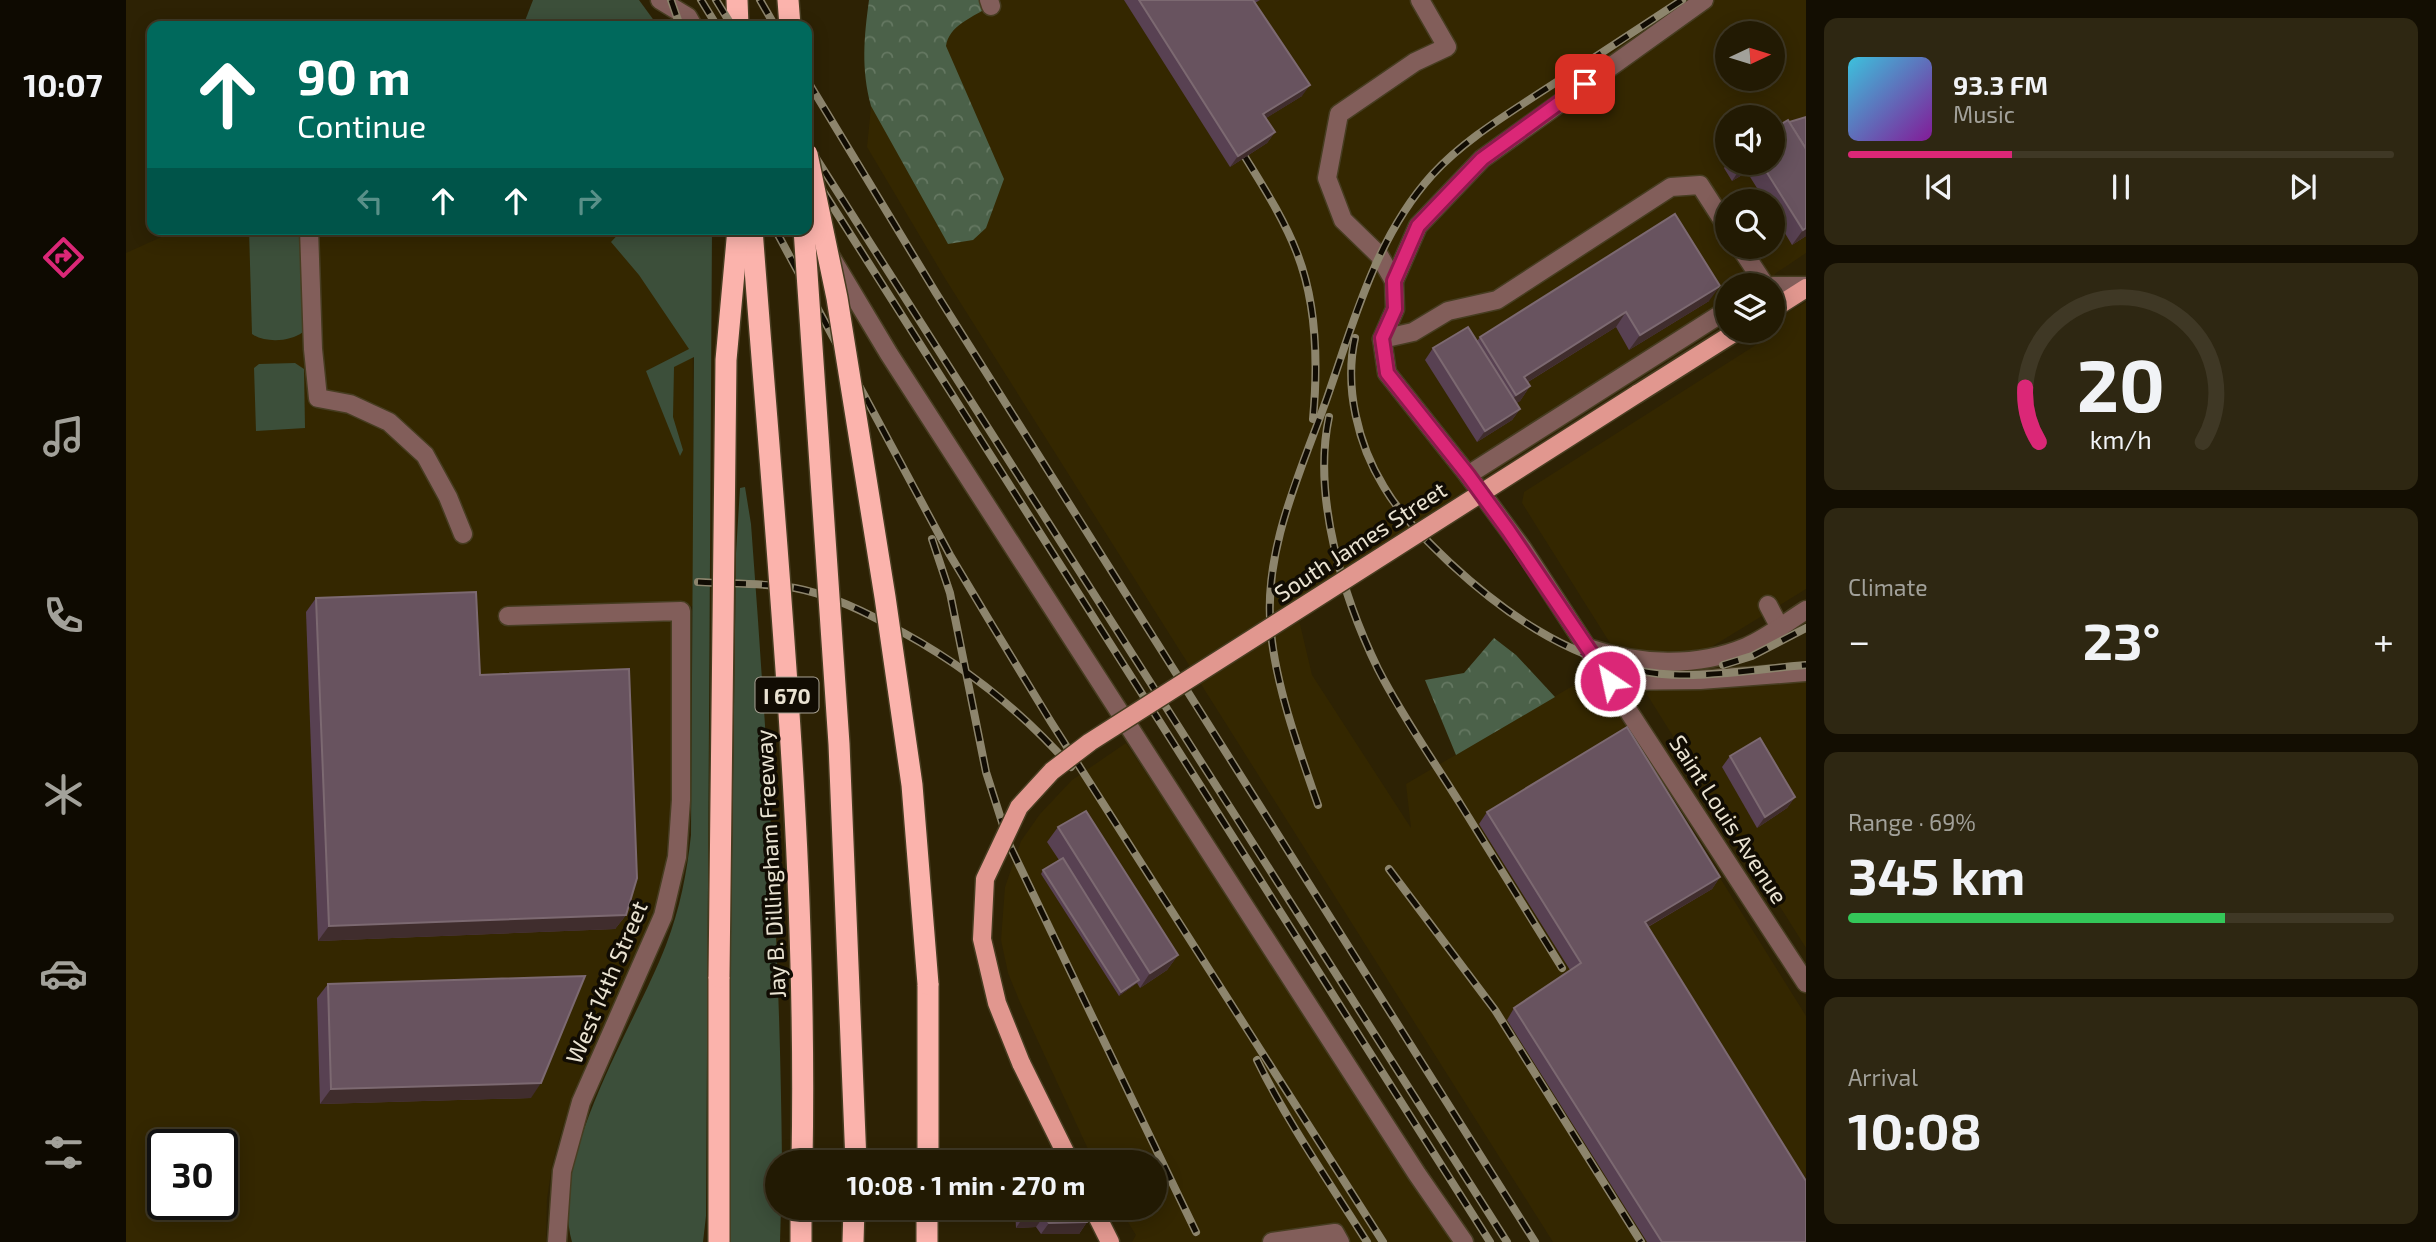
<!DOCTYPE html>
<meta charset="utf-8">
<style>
:root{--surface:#221a03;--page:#2e2712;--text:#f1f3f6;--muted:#a2a19a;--line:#3f3825;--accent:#db2777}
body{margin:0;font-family:"Exo 2",sans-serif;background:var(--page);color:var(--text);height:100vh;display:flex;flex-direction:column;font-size:26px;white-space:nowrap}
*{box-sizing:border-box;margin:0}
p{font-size:23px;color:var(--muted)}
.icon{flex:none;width:38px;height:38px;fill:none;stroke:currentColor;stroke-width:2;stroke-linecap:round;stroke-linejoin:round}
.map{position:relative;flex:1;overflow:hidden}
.drawer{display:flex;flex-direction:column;gap:18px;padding:18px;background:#130e02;width:630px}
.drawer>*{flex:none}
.guide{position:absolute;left:21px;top:21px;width:665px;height:214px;border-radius:14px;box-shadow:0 4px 18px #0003,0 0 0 2px var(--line);background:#00695c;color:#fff;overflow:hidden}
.needle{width:46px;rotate:86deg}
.buttons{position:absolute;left:1589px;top:21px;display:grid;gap:14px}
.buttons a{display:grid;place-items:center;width:70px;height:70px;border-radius:50%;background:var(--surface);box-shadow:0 4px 18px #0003,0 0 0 2px var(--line);font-size:35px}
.speed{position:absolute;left:21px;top:1129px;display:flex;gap:14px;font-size:35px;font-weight:700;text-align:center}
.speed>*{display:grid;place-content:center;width:91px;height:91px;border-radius:50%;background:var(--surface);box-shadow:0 4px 18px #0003,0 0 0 2px var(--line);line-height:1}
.speed .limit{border:4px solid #111;border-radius:10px;background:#fff;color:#111}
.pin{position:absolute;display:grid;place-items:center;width:60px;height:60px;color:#fff;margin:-30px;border-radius:14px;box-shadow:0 4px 10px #0006}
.me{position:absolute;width:77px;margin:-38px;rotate:326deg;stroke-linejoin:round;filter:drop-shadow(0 0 5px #0008)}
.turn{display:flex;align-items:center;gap:24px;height:147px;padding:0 35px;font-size:32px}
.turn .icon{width:91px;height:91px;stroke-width:2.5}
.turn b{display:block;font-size:49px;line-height:60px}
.lanes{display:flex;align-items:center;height:66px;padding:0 35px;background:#0003;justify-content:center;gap:35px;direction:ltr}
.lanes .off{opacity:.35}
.big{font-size:52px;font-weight:700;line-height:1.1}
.drawer .widget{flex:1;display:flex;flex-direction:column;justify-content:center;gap:10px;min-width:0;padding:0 24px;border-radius:14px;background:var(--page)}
.drawer .dial{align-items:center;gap:0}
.dial svg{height:182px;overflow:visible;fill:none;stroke:var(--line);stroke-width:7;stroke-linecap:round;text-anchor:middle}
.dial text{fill:var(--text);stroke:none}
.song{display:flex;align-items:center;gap:21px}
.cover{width:84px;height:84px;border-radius:10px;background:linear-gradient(135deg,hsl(190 70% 55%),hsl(290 70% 35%))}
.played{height:7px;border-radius:4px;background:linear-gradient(90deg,var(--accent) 30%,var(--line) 30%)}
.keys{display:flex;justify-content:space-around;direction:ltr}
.heat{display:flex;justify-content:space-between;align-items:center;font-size:38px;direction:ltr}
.charge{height:10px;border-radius:5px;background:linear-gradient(90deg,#34c759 69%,var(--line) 0)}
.trip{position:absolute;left:639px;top:1150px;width:402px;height:70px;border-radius:35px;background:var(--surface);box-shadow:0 4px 18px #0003,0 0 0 2px var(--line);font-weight:700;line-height:70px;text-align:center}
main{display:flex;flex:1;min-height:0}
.tabs{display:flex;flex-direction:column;width:126px;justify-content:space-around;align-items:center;background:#0e0a01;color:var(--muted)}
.tabs .icon{width:49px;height:49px}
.tabs .on{color:var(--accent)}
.tabs b{font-size:32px;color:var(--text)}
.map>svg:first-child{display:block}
.built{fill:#342700;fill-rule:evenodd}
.green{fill:#3c4f3a}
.forest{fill:url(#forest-crowns)}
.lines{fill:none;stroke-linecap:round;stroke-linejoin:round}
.minor-casing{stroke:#473d21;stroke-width:21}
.major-casing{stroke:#473d21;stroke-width:21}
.highway-casing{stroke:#473d21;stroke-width:24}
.minor{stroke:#825e5a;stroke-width:18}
.major{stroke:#e1978f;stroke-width:18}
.highway{stroke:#fbb3ac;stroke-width:21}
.rail-casing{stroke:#8d856d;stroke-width:8}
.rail{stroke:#110c03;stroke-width:5;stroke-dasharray:16;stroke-linecap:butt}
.major-bridge-casing{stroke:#473d21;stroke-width:21;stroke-linecap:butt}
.highway-bridge-casing{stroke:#473d21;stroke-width:24;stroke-linecap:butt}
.major-bridge{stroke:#e1978f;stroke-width:18}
.highway-bridge{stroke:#fbb3ac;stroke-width:21}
.wall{fill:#584152}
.shaded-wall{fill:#402d2d}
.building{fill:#68535f;stroke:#7c6971;stroke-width:2}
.route-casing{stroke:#8e194d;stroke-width:18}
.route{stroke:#db2777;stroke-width:12}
.labels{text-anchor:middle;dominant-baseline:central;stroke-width:7;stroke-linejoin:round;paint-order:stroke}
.shield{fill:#110c03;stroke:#a9a294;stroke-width:2}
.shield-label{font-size:21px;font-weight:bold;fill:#eae3d2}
.street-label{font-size:23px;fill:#eae3d2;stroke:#110c03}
</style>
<main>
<nav class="tabs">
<b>10:07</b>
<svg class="icon on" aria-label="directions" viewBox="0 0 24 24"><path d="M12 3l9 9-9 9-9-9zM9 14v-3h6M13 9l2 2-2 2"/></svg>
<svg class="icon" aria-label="music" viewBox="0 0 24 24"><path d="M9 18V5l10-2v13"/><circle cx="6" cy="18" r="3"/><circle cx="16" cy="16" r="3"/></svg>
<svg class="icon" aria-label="phone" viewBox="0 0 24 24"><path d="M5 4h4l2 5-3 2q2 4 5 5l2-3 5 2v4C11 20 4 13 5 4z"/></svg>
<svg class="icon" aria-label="climate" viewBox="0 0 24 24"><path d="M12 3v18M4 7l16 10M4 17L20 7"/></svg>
<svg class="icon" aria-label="car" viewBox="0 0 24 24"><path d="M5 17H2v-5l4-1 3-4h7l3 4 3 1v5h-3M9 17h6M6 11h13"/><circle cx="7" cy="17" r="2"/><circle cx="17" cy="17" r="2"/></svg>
<svg class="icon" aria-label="filters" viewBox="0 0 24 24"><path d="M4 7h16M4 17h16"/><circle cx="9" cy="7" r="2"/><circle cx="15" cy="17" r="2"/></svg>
</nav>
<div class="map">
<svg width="1680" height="1242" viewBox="0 0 1680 1242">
<defs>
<pattern id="forest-crowns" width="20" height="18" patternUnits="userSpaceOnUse" patternTransform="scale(1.75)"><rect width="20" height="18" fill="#4b6149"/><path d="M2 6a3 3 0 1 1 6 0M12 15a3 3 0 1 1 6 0" fill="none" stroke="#657862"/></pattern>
</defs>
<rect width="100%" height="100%" fill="#2d2204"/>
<g class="built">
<path d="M 844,0 L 1680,0 L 1680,253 L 1650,273 L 1640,285 L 1601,285 L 1601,318 L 1169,603 L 1186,675 L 1285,828 L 1280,784 L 1467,674 L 1680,1016 L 1680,1242 L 1427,1242 L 820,280 L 741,147 L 750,57 ZM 1601,33 L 1647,33 L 1647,79 L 1601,79 ZM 1601,117 L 1647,117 L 1647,163 L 1601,163 ZM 1601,201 L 1647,201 L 1647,247 L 1601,247 Z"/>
<path d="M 53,229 L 566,229 L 568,606 L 545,607 L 546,791 L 538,878 L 520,935 L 445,1102 L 434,1136 L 426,1166 L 421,1199 L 420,1242 L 0,1242 L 0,253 ZM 37,1144 L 96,1144 L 96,1204 L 37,1204 Z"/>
<path d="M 1680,302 L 1680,589 L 1582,649 L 1501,655 L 1489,651 L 1396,503 L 1398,492 L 1644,336 L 1641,331 L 1647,331 L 1647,321 Z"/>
<path d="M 1680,677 L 1680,948 L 1520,693 L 1530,689 Z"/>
<path d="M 1000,743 L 1332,1242 L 1006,1242 L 1010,1235 L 993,1208 L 1029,1208 L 1029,1162 L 968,1162 L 893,1000 L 882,973 L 875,940 L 879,887 L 895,841 L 914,814 L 946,780 Z"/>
</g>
<g class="green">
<path d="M 407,0 L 513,0 L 532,26 L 397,26 Z"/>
<path d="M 123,229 L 174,229 L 177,332 C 164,342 139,343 126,334 Z"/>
<path d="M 497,229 L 586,229 L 580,1216 L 577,1242 L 446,1242 C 422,1157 510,1024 540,945 C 554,909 561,872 565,835 L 568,357 L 548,367 L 547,417 L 557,450 L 554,456 L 520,371 L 563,349 L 513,275 L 485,242 Z"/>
<path d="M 169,363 L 178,369 L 179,428 L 130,431 L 128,368 L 133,364 Z"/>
<path d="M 619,487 L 625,524 C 641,737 654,949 656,1162 L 651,1162 L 651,1208 L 655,1208 L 654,1242 L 601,1242 L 610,553 L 614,488 Z"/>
</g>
<g class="forest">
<path d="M 743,0 L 859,0 L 861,8 C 845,18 823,26 820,46 L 878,179 L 860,228 L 847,240 L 822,244 L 745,106 C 735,69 738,37 743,0 Z"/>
<path d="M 1368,638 L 1390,655 L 1429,697 L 1330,755 L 1299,680 L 1338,673 Z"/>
</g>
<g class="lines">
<g class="minor-casing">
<g id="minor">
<path d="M 534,0 L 562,17 L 567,26"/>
<path d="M 863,0 L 865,6"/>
<path d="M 1294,0 L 1321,47 L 1289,62 L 1213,114 L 1201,178 L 1217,220 L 1253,255 L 1268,281 L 1269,309 L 1256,339 L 1261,373 L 1342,475 L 1396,548 L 1680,983"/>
<path d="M 681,217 L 763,354 L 1291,1174 L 1338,1242"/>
<path d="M 183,229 L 187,349 L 192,398 L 224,404 L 263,422 L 299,455 L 322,497 L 337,534"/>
<path d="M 1614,247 L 1639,285"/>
<path d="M 1268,281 L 1292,226 L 1356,159 L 1578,0"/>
<path d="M 1647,286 L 1680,286"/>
<path d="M 1256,339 L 1287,332 L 1322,311 L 1371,300 L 1545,187 L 1574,185 L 1601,227"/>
<path d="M 1342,475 L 1601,310"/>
<path d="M 1642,605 L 1653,626"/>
<path d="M 382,616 L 555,611 L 555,800 L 551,857 L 537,916 L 455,1102 L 436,1171 L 431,1242"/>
<path d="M 1462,648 C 1513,665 1570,668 1620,647 C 1641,638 1661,622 1680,610"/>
<path d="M 1484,681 L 1574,680 L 1680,672"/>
<path d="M 1146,1242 L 1209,1233 L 1214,1242"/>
</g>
</g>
<g class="major-casing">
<g id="major">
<path d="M 1647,309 L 1680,288"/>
<path d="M 1511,394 L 1611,331"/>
<path d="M 895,1063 L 944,1162"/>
<path d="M 967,1208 L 984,1242"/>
</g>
</g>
<g class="highway-casing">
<g id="highway">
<path d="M 611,0 L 612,26"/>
<path d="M 662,0 L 664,26"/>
<path d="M 802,1162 L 802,984"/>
<path d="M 593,1242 L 593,977"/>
<path d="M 675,1242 L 675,1208"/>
<path d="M 727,1242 L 728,1208"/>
<path d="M 801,1242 L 801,1208"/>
</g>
</g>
<use href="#minor" class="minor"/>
<use href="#major" class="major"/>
<use href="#highway" class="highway"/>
<g class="rail-casing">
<g id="rail">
<path d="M 545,0 L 554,26"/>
<path d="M 575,0 L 591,26"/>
<path d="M 590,0 L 606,26"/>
<path d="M 634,0 L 649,26"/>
<path d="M 681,80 L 810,293 L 1409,1242"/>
<path d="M 681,144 L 1381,1242"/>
<path d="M 1119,157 C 1138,188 1158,219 1171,253 C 1191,304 1192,365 1187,419"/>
<path d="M 681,166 L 1364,1242"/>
<path d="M 649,229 L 824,555 L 866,625 L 925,722 L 1257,1242"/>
<path d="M 1229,338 C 1218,387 1232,445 1258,487 C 1275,516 1300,540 1324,563 C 1378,613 1437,654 1510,670 C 1561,682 1628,669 1680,665"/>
<path d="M 1203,417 C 1186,497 1217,597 1252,669 C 1276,716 1307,760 1335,805 C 1369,859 1402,914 1436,968"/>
<path d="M 806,539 L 824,593 L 860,772 L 883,844 L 1070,1232"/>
<path d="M 572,582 C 604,584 638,583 669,588 C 701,594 731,608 759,623 C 830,659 892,707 945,767"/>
<path d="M 1597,665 L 1626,656 L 1680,628"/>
<path d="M 1192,805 C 1174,753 1150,687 1145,632 C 1136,552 1175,471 1201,398 C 1228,321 1250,237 1306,175 C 1337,141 1377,117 1415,92 C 1462,62 1509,31 1556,0"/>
<path d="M 1263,869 L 1369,1010 L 1515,1242"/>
<path d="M 1131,1060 C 1162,1123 1203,1182 1241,1242"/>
</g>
</g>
<use href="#rail" class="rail"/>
<g class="major-bridge-casing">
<path id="major-bridge" d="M 895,1063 L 871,1003 L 856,939 L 859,879 L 893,807 L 926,771 L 964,742 L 1511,394"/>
</g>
<g class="highway-bridge-casing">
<g id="highway-bridge">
<path d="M 681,154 L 711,298 L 759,597 L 786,785 L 802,984"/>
<path d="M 626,229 C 649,539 682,851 676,1162"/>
<path d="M 678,229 L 713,744 L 730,1162"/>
<path d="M 593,977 L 600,360 L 612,229"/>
</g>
</g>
<use href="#major-bridge" class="major-bridge"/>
<use href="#highway-bridge" class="highway-bridge"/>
</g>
<g class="wall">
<path d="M 998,0 L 1134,0 L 1129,3 L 1176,96 L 1140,118 L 1149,132 L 1141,143 L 1104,167 Z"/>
<path d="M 1601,163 L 1647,163 L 1680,236 L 1666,245 L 1647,213 L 1647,201 L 1639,201 L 1621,172 L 1606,181 L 1598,168 Z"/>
<path d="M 1549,214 L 1583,301 L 1503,350 L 1490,327 L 1402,382 L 1404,386 L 1394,401 L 1390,403 L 1394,409 L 1386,420 L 1351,442 L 1299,360 L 1307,348 L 1351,341 L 1354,337 Z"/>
<path d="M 190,598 L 354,675 L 500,915 L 489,929 L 192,941 L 180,612 Z"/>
<path d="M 1604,756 L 1669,797 L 1661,808 L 1631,828 L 1596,767 Z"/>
<path d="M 1361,812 L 1594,877 L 1586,889 L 1522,927 L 1680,1242 L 1521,1242 L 1381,1020 L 1388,1008 L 1444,970 L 1353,824 Z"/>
<path d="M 932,827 L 1052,955 L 1041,970 L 1014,988 L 1011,983 L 993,996 L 915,874 L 917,870 L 933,860 L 921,842 Z"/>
<path d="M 202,984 L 405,1098 L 194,1104 L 191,998 Z"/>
<path d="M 889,1208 L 958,1208 L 961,1222 L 953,1234 L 915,1234 L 910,1227 L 890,1228 Z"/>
</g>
<g class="shaded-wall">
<path d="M 1184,85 L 1176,96 L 1129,125 L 1137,114 Z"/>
<path d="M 1149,132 L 1141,143 L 1104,167 L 1112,156 Z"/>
<path d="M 1622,163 L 1628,163 L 1621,172 L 1606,181 L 1616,166 Z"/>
<path d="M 1680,228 L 1680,236 L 1666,245 L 1677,230 Z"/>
<path d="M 1594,286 L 1583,301 L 1503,350 L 1514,335 Z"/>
<path d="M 1500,312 L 1490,327 L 1387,391 L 1398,377 Z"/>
<path d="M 1404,386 L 1394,401 L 1380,410 L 1390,395 Z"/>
<path d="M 1394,409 L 1386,420 L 1351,442 L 1359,431 Z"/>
<path d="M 1669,797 L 1661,808 L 1631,828 L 1639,817 Z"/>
<path d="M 1594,877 L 1586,889 L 1511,933 L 1519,922 Z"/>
<path d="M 500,915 L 489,929 L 192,941 L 203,926 Z"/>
<path d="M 1052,955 L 1041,970 L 1014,988 L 1024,973 Z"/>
<path d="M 1013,980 L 1011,983 L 993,996 L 995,992 Z"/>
<path d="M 415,1083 L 405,1098 L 194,1104 L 205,1089 Z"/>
<path d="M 898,1216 L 918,1216 L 910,1227 L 890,1228 Z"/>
<path d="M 961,1222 L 953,1234 L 915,1234 L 923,1223 Z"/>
</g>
<g class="building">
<path d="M 1013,0 L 1127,0 L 1184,85 L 1137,114 L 1149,132 L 1112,156 Z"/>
<path d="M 1680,117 L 1680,149 L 1663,122 Z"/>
<path d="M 1662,120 L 1680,149 L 1680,228 L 1677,230 L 1635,163 L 1647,163 L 1647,129 Z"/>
<path d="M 1614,163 L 1622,163 L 1616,166 Z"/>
<path d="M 1549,214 L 1594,286 L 1514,335 L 1500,312 L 1398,377 L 1404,386 L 1390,395 L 1354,337 Z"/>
<path d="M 1342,327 L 1394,409 L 1359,431 L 1307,348 Z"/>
<path d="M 350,592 L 354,675 L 503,669 L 511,878 L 500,915 L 203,926 L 190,598 Z"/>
<path d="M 1501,727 L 1594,877 L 1519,922 L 1680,1181 L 1680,1242 L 1536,1242 L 1388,1008 L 1455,963 L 1361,812 Z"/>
<path d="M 1634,738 L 1669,797 L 1639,817 L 1604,756 Z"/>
<path d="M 960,811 L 1052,955 L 1024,973 L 932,827 Z"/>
<path d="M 937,858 L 1013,980 L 995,992 L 917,870 Z"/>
<path d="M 459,976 L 415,1083 L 205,1089 L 202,984 Z"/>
<path d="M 897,1208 L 958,1208 L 963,1218 L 961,1222 L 923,1223 L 918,1216 L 898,1216 Z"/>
</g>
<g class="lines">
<g class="route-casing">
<path id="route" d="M 1459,84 L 1356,159 L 1292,226 L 1268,281 L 1269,309 L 1256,338 L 1261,373 L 1342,475 L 1382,530 L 1484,681"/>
</g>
<use href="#route" class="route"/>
</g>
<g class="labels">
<rect class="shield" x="629.5" y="677.5" width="63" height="35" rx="5"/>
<g class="shield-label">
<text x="661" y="695">I 670</text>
</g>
<g class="street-label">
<text transform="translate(1234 541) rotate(-33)">South James Street</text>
<text transform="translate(1603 819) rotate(57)">Saint Louis Avenue</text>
<text transform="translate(644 864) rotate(-93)">Jay B. Dillingham Freeway</text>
<text transform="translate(480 982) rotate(-67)">West 14th Street</text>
</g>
</g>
</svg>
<div class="buttons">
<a><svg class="needle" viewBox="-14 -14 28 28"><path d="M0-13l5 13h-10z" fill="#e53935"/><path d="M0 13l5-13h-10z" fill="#a2a19a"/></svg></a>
<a><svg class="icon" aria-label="sound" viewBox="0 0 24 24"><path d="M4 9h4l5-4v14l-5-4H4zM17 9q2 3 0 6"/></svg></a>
<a><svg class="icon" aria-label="search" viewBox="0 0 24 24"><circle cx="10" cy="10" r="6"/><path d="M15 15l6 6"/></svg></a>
<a><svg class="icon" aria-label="layers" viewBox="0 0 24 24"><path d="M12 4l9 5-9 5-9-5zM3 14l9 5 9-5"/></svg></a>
</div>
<div class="speed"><div class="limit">30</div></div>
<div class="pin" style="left:1459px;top:84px;background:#d93025"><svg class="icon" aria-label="arrive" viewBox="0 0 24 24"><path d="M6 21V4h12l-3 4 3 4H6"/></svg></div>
<svg class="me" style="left:1484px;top:681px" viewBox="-20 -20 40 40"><circle r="17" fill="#db2777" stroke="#fff" stroke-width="3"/><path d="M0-11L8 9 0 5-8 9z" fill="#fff"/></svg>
<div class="trip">10:08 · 1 min · 270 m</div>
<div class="guide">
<div class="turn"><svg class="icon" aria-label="ahead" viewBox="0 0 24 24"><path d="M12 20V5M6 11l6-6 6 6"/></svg><div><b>90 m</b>Continue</div></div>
<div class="lanes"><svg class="icon off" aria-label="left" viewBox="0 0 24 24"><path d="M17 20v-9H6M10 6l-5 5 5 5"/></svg><svg class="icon" aria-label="ahead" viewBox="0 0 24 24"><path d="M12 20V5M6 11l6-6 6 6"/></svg><svg class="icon" aria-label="ahead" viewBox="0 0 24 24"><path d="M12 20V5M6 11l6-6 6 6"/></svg><svg class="icon off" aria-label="right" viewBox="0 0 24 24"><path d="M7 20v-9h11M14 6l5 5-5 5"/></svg></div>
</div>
</div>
<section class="drawer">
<div class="widget">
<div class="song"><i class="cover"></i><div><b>93.3 FM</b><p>Music</p></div></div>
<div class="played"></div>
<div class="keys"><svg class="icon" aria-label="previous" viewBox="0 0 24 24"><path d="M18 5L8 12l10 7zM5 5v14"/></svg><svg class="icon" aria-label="pause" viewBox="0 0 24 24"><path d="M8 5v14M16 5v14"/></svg><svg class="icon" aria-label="next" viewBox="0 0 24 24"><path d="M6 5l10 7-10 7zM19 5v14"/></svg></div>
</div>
<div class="widget dial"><svg viewBox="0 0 100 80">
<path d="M14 69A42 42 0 1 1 86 69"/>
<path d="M14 69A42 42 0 0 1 8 45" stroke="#db2777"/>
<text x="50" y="56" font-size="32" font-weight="700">20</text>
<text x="50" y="72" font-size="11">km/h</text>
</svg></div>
<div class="widget"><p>Climate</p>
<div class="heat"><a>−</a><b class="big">23°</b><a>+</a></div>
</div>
<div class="widget"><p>Range · 69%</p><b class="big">345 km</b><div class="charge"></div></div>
<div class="widget"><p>Arrival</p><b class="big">10:08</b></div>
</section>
</main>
